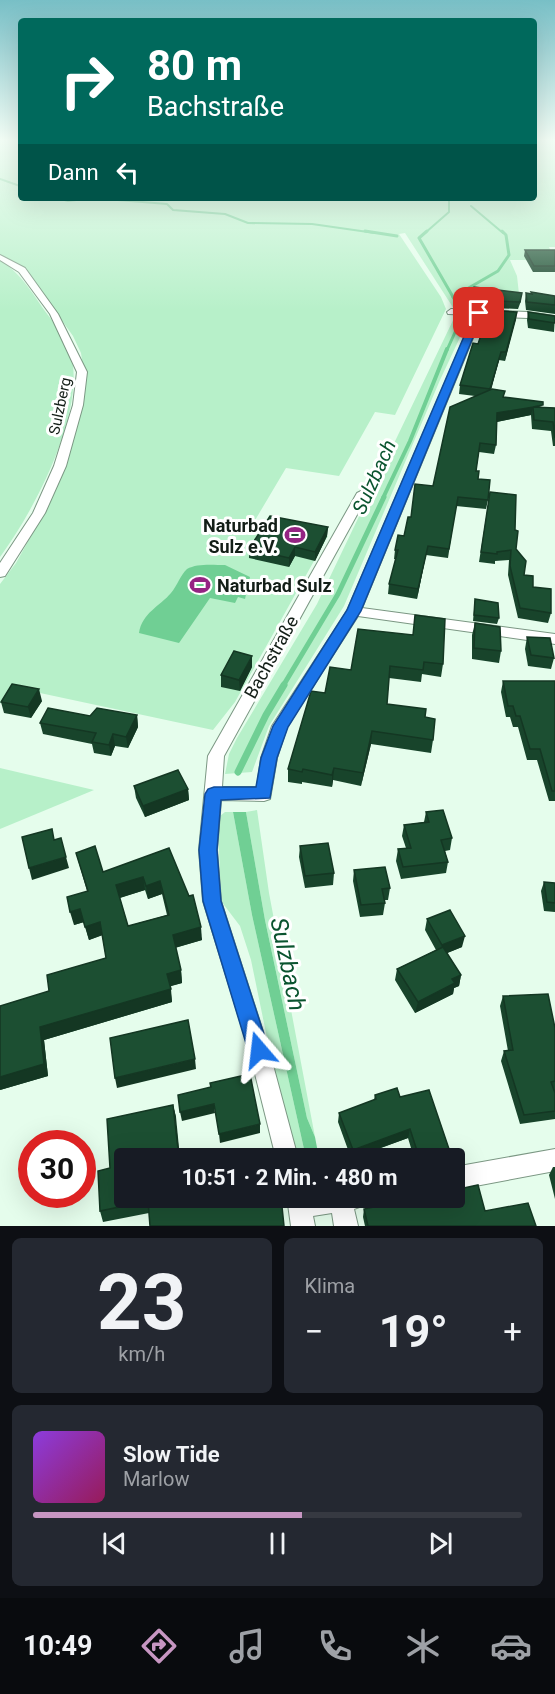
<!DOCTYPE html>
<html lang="de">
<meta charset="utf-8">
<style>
:root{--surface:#171b24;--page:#242831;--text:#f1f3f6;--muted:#9ea1a6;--line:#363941;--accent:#c796c2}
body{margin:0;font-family:Roboto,sans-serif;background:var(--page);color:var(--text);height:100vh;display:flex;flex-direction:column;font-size:22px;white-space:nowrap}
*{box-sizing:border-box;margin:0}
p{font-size:20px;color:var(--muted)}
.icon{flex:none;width:33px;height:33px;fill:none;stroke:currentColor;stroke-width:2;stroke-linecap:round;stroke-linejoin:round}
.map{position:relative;height:1226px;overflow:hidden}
.drawer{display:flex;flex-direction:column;gap:12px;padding:12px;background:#0d0f14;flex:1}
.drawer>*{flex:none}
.top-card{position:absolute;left:18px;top:18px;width:519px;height:183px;border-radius:6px;box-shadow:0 6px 24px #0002;background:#00695c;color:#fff;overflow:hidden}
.speed{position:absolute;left:18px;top:1130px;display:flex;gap:12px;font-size:30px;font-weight:700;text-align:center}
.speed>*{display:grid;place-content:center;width:78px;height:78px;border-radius:50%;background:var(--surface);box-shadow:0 6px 24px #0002;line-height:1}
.speed .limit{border:9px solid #d22;background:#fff;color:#111}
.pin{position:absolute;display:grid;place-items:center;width:51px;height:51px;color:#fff;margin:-26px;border-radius:12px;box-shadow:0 3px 9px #0006}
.me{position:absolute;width:66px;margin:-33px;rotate:343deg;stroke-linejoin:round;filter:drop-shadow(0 0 4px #0008)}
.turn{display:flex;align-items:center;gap:21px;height:126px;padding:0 30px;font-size:27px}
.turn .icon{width:78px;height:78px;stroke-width:2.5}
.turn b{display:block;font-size:42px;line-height:51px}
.then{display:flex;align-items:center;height:57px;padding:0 30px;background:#0003;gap:12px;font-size:22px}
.big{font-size:45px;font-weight:700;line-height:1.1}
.drawer .tile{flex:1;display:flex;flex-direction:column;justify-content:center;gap:9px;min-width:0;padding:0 21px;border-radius:9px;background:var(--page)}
.drawer .dial{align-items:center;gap:0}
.dial b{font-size:78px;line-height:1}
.song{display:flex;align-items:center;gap:18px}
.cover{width:72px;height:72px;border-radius:9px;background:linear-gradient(135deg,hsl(270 70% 55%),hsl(330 70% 35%))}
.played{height:6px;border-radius:3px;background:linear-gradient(90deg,var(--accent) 55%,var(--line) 55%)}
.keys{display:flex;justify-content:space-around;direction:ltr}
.heat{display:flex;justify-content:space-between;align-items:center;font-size:33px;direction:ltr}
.drawer .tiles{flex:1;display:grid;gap:12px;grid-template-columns:1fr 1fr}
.tile:last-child{grid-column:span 2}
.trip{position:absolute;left:114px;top:1148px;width:351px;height:60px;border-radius:6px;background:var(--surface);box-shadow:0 6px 24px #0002;font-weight:700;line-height:60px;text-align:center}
.tabs{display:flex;height:96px;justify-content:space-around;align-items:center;background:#090b0e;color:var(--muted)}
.tabs .icon{width:42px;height:42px}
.tabs .active{color:var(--accent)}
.tabs b{font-size:27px;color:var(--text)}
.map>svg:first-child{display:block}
.green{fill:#b7f0c9}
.water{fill:#70cf94}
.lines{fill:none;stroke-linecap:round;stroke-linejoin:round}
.stream-far4{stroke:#70cf94;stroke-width:2}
.stream-far3{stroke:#70cf94;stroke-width:3}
.stream-far2{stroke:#70cf94;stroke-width:4}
.stream-far1{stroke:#70cf94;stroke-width:5}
.stream{stroke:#70cf94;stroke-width:7}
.street-casing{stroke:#7b9783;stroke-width:2}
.street{fill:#fff;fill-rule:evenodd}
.wall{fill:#18442b;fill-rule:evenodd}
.shaded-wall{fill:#143723}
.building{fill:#1c4f32;stroke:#143723;stroke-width:1.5;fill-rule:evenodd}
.route{fill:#1a73e8;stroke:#114b97;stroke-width:1.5}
.labels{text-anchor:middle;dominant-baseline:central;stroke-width:6;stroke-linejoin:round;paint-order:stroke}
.far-street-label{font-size:15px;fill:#131e17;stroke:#fff}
.poi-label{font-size:18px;font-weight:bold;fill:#131e17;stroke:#fff;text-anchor:end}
.street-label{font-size:18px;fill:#131e17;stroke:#fff}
.water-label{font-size:20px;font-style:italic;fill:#0a542f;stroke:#fff}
.near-water-label{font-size:24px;font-style:italic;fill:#0a542f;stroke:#fff}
</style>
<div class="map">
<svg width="555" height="1226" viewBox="0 0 555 1226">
<rect width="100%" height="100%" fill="#e5fdec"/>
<g class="green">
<path d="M 0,140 L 21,140 L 21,198 L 534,198 L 534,140 L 555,140 L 555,247 L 549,247 L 555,260 L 510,260 L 517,276 L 519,294 L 468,292 L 462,297 L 465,310 L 454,309 L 405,233 L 399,234 L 441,297 L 446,309 L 395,415 L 375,412 L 339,476 L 286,468 L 254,522 L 328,536 L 235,702 L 213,730 L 12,687 L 0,704 L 0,584 L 16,563 L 50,502 L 68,456 L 85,380 L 81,353 L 73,336 L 31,277 L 20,266 L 0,254 Z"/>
<path d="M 0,260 C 19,272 30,289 42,307 C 53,322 66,337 71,354 C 86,413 34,511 0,557 Z"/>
<path d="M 456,314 L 470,316 L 440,380 L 344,606 L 269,726 L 252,772 L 225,774 L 229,754 L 237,738 L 317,604 Z"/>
<path d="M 0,768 L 94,790 L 0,829 Z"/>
<path d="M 257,810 L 269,893 L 315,1137 L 307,1118 L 265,920 L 246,812 Z"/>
<path d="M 225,812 L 233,812 L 252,915 L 306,1158 L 298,1158 L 272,1062 L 251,960 L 240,926 L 221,901 L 218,824 L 220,816 Z"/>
</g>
<g class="water">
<path d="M 225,565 L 250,577 L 245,599 L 238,597 L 235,603 L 210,598 L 179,643 L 139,633 C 142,613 160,606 171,593 C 177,586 181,574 187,569 C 197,563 214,565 225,565 Z"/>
<path d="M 233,812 L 246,812 L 265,920 L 307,1118 L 315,1137 L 319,1158 L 306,1158 L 252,915 Z"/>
</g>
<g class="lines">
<g class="stream-far4">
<path d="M 0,179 L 20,186"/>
<path d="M 57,198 L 68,201 L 93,198 L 167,204 L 173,210 L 225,214 L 248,223 L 312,224 L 375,233"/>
<path d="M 471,206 L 503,233"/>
<path d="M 425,233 L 449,212 L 449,198"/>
</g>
<g class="stream-far3">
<path d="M 365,231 L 397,236"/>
<path d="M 427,231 L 419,238 L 460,309 L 461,319 L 447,350"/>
<path d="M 453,297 L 498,271 L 509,255 L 506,235 L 502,231"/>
</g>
<path class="stream-far2" d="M 383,498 L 410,441 L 447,349"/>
<path class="stream-far1" d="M 283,686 L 338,594 L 384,497"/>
<path class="stream" d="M 238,772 L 266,715 L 284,685"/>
<g class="street-casing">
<g id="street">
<path d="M 0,255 L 25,268 L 58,314 L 87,372 L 83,405 L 66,466 L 45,513 L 5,576 L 0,577 L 0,563 L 33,513 L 54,466 L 73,405 L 77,372 L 50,314 L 19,272 L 0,260 Z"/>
<path d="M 451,309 L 528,312 L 555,316 L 555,322 L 528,318 L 482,316 L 362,608 L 555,634 L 555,644 L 358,616 L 287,727 L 277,758 L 270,799 L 264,801 L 221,800 L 217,850 L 221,901 L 269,1050 L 298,1158 L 276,1158 L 249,1050 L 203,901 L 199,850 L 208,756 L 357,493 L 363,490 L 367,491 L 369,493 L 224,756 L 222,787 L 257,787 L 261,758 L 272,726 L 347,611 L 474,315 L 448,314 L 447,312 Z"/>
<path d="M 555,1149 L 555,1171 L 454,1190 L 454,1167 Z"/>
<path d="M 287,1197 L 369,1197 L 365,1205 L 354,1209 L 358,1226 L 334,1226 L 332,1213 L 313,1216 L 315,1226 L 291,1226 Z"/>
</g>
</g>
<use href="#street" class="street"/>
</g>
<g class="wall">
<path d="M 525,250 L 555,250 L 555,272 L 533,272 L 524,256 Z"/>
<path d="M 531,292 L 555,296 L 555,314 L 526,310 L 525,301 L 526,293 L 531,294 Z"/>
<path d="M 470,300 L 521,301 L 518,309 L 469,307 Z"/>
<path d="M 517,312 L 505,361 L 499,360 L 491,389 L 503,397 L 543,407 L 555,408 L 555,446 L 553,446 L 551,431 L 532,429 L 531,415 L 497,422 L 496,445 L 494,454 L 479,452 L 476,471 L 478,479 L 488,500 L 486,509 L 456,506 L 448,558 L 426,555 L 417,599 L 388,594 L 389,584 L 396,559 L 394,559 L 395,550 L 404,536 L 411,517 L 433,486 L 475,396 L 459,394 L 460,385 L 478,344 L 484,325 L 481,324 L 482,316 Z"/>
<path d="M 528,312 L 555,316 L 554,332 L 528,328 L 527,320 Z"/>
<path d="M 490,492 L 515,530 L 516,549 L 524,575 L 551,613 L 548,623 L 518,618 L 508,575 L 509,560 L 495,561 L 495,564 L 479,562 Z"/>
<path d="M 328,527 L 327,536 L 315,561 L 295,556 L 289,567 L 249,558 L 249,549 Z"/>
<path d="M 475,599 L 499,618 L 497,624 L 473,621 Z"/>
<path d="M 475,623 L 501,651 L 499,663 L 472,659 L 472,635 Z"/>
<path d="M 358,629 L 443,664 L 441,677 L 422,674 L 421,682 L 389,678 L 387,704 L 425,717 L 433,740 L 431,753 L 371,744 L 361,786 L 333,780 L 332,787 L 302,782 L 302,784 L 288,782 L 288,769 L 325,693 L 351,670 Z"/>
<path d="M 527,637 L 554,658 L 551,669 L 528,666 L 525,649 Z"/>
<path d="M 252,667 L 240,691 L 221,687 L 221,675 Z"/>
<path d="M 503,681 L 555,681 L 555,801 L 549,801 L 537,760 L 527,760 L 518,727 L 513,727 L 510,717 L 506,717 L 501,692 Z"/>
<path d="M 42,701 L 31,718 L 4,713 L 1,702 Z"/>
<path d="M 137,715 L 138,727 L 128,748 L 115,746 L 111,756 L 94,753 L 92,744 L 43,734 L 40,723 L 90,716 Z"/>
<path d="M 134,786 L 188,789 L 189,800 L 145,817 L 136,798 Z"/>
<path d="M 426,812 L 452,838 L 450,850 L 445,851 L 448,862 L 446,873 L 401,879 L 396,861 L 398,849 L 406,848 L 402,836 L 404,825 L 424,822 Z"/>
<path d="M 300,846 L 334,873 L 333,885 L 305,888 L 299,857 Z"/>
<path d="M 169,848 L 202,940 L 175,948 L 181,970 L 182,983 L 170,986 L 172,1002 L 44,1040 L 48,1076 L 0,1090 L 49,991 L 106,958 L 102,935 L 89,940 L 84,922 L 74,925 L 87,891 L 76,853 L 103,872 ZM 145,890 L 148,899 L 162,894 L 167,915 L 128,926 L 120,898 Z"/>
<path d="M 354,870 L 390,888 L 388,900 L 384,900 L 385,903 L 383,915 L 360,917 L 353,881 Z"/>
<path d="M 544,882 L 555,883 L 555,912 L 544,911 L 541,891 Z"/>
<path d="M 427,919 L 462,947 L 447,953 L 461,975 L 459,986 L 454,988 L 453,994 L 415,1013 L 395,980 L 397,969 L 436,950 L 425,930 Z"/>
<path d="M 503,996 L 555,1028 L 555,1091 L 554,1091 L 555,1094 L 555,1119 L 520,1124 L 501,1061 L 504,1051 L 508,1051 L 500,1006 Z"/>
<path d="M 375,1095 L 400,1097 L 449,1149 L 447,1157 L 414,1158 L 408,1138 L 354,1158 L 351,1158 L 338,1122 L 339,1113 L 374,1100 Z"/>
<path d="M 173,1105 L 176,1117 L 124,1158 L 229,1199 L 149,1213 L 103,1222 L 100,1211 L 110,1168 Z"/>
<path d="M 553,1167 L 555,1167 L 555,1199 L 549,1175 Z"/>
<path d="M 364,1209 L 485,1211 L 536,1226 L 365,1226 L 363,1217 Z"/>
</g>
<g class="shaded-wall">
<path d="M 517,312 L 516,320 L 505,361 L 506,352 Z"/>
<path d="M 501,352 L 499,360 L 489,398 L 490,389 Z"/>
<path d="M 533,407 L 531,415 L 496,422 L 497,413 Z"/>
<path d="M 328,527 L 327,536 L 315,561 L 315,552 Z"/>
<path d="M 428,546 L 426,555 L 417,599 L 418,589 Z"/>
<path d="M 295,547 L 295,556 L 289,567 L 289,558 Z"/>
<path d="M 252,656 L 252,667 L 240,691 L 239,680 Z"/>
<path d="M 39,689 L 42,701 L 31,718 L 28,707 Z"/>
<path d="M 137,715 L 138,727 L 128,748 L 126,737 Z"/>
<path d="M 372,731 L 371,744 L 361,786 L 363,773 Z"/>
<path d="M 113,734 L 115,746 L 111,756 L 109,745 Z"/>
<path d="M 334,768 L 333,780 L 332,787 L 332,775 Z"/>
<path d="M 188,789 L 189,800 L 145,817 L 143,806 Z"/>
<path d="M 66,857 L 69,868 L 32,880 L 29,868 Z"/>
<path d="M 143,877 L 145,890 L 119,898 L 116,885 Z"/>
<path d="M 160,881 L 162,894 L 148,899 L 146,886 Z"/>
<path d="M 80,909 L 84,922 L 74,925 L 70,912 Z"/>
<path d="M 100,922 L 103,935 L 89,940 L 85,927 Z"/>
<path d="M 201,927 L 202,940 L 174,948 L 173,935 Z"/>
<path d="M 465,936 L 462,947 L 440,956 L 442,945 Z"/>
<path d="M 181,970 L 182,983 L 168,987 L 167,974 Z"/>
<path d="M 461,975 L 459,986 L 454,988 L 453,994 L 415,1013 L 418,1002 L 452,979 Z"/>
<path d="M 171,989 L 172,1002 L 44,1040 L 48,1076 L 0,1090 L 0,1077 L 40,1027 Z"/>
<path d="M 195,1059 L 196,1069 L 117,1088 L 115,1078 Z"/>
<path d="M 214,1104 L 215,1113 L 182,1121 L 180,1112 Z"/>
<path d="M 173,1105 L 176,1117 L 180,1158 L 179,1158 Z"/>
<path d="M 260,1124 L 260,1133 L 220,1143 L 219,1134 Z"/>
<path d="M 410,1129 L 408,1138 L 352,1158 L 353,1150 Z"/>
<path d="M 449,1149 L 447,1157 L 419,1158 L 419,1157 Z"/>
</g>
<g class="building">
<path d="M 525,250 L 555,250 L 555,266 L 534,266 Z"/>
<path d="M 474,287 L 522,293 L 520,302 L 470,300 Z"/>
<path d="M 531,292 L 555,296 L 555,305 L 527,302 L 526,293 L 532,294 Z"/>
<path d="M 485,310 L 517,312 L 506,352 L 501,352 L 490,389 L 460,385 L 473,343 L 478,344 L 487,317 L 482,316 Z"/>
<path d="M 528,312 L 555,316 L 555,323 L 529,319 Z"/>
<path d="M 492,389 L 505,391 L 503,397 L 543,402 L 543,405 L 533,407 L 555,408 L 555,438 L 553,422 L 534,420 L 533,407 L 497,413 L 496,445 L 480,443 L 476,471 L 479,471 L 478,479 L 490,480 L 488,500 L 458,497 L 449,549 L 428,546 L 418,589 L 389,584 L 398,550 L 395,550 L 398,535 L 404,536 L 408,517 L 411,517 L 415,484 L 433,486 L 450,407 Z"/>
<path d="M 490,492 L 516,495 L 515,530 L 518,531 L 516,549 L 526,561 L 524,575 L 533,576 L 533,587 L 551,589 L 551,613 L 520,608 L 510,566 L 511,550 L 497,552 L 497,554 L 481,552 Z"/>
<path d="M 270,516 L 328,527 L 315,552 L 295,547 L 289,558 L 249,549 Z"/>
<path d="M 475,599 L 498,603 L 499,618 L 474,615 Z"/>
<path d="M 415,615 L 445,619 L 443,664 L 424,662 L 423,670 L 390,666 L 387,704 L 426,709 L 425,717 L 435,719 L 433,740 L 372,731 L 363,773 L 334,768 L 332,775 L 303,769 L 302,772 L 288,769 L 311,691 L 325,693 L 330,667 L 351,670 L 358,629 L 413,635 Z"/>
<path d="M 475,623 L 500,627 L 501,651 L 474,648 Z"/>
<path d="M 527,637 L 550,638 L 554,658 L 531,655 Z"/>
<path d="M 234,651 L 252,656 L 239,680 L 221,675 Z"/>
<path d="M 503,681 L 555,681 L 555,791 L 552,791 L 540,749 L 530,749 L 520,716 L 516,716 L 513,706 L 508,706 Z"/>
<path d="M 12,684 L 39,689 L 28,707 L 1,702 Z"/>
<path d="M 48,708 L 90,716 L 97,708 L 137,715 L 126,737 L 113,734 L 109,745 L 92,742 L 96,733 L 40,723 Z"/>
<path d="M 178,770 L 188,789 L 143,806 L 134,786 Z"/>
<path d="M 443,810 L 452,838 L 441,840 L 448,862 L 403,867 L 398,849 L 411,848 L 404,825 L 429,822 L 426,812 Z"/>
<path d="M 52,829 L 54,840 L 61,838 L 66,857 L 29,868 L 22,837 Z"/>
<path d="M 328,843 L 334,873 L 305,876 L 300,846 Z"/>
<path d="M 95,846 L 103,872 L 169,848 L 189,896 L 193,895 L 201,927 L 173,935 L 181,970 L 167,974 L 171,989 L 40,1027 L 44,1064 L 0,1077 L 0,1006 L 49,991 L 47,975 L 106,958 L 100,922 L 85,927 L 80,909 L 70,912 L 67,897 L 88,891 L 76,853 ZM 143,877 L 146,886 L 160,881 L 169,915 L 128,926 L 116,885 Z"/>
<path d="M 385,867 L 390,888 L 382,889 L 385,903 L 361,905 L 354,870 Z"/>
<path d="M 544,882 L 555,883 L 555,903 L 547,902 Z"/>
<path d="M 450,910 L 465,936 L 442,945 L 427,919 Z"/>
<path d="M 443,947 L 461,975 L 452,979 L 455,983 L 418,1002 L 397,969 Z"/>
<path d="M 548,994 L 555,1028 L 555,1081 L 551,1082 L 555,1093 L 555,1111 L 524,1115 L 504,1051 L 513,1050 L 503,996 Z"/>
<path d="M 188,1020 L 195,1059 L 115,1078 L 110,1038 Z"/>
<path d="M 250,1074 L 260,1124 L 219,1134 L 214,1104 L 180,1112 L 178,1095 L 211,1087 L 210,1083 Z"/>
<path d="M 397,1088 L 400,1097 L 429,1090 L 449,1149 L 419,1157 L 410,1129 L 353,1150 L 339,1113 L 376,1099 L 375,1095 Z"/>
<path d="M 173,1105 L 179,1158 L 124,1158 L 124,1197 L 228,1197 L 229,1199 L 247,1197 L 281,1197 L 284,1226 L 150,1226 L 148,1201 L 100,1211 L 98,1171 L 110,1168 L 107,1119 Z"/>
<path d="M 222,1152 L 223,1158 L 193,1158 Z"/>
<path d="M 478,1185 L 485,1211 L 528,1203 L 536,1226 L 368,1226 L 364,1209 L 422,1197 L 454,1197 L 454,1190 Z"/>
</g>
<linearGradient id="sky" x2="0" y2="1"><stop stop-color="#78bfc6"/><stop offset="0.45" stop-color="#f3fef6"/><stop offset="1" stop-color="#f3fef6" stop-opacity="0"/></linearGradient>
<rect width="555" height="311" fill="url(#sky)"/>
<path class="route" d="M 479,310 L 483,313 L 361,611 L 288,727 L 277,758 L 270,798 L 221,800 L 217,850 L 221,901 L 269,1050 L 266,1058 L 259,1061 L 251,1058 L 248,1050 L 203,901 L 199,850 L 205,794 L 208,789 L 214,787 L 256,787 L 261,758 L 273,726 L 347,610 L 474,313 Z"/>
<defs>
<g id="stadium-bare" transform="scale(1.62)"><path d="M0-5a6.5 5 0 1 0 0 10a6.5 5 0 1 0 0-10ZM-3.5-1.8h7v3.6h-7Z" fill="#942483" stroke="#fff" stroke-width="2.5" paint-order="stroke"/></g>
</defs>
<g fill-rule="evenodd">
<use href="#stadium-bare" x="295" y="535"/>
<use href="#stadium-bare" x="200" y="585"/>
</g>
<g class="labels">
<g class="far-street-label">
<text transform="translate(60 406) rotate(-78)">Sulzberg</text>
</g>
<g class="poi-label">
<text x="278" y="525">Naturbad<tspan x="278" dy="21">Sulz e.V.</tspan></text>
<text x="217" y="585" text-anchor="start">Naturbad Sulz</text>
</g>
<g class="street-label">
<text transform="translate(271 657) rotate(-61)">Bachstraße</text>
</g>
<g class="water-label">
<text transform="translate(374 477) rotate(-66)">Sulzbach</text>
</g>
<g class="near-water-label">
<text transform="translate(288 964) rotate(78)">Sulzbach</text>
</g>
</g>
</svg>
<div class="speed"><div class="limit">30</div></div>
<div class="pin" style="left:479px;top:313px;background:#d93025"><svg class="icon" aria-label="arrive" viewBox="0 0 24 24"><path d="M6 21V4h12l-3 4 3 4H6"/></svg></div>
<svg class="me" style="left:259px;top:1050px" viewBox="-20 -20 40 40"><path d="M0-17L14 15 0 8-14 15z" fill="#1a73e8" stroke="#fff" stroke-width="4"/></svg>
<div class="trip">10:51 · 2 Min. · 480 m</div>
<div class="top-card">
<div class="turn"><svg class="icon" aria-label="right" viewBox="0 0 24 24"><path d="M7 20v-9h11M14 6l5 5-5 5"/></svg><div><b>80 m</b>Bachstraße</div></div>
<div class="then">Dann<svg class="icon" aria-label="left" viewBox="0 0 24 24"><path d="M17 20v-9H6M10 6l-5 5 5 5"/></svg></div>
</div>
</div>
<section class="drawer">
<div class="tiles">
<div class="tile dial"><b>23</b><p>km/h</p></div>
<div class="tile"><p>Klima</p>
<div class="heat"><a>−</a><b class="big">19°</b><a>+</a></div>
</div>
<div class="tile">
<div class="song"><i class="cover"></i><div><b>Slow Tide</b><p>Marlow</p></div></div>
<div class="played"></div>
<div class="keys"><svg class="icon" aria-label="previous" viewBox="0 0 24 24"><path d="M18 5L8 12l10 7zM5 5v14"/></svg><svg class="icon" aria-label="pause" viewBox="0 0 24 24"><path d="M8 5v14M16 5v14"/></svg><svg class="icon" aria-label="next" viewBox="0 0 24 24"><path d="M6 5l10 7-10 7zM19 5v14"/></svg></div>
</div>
</div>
</section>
<nav class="tabs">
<b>10:49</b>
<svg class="icon active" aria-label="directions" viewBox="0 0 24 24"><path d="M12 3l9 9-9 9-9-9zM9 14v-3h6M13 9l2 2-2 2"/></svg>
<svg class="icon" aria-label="music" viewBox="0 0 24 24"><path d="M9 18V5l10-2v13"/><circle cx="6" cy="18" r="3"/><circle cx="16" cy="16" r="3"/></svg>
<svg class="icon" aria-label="phone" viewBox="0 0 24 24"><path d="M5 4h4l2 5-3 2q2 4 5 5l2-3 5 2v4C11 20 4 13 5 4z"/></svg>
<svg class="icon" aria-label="climate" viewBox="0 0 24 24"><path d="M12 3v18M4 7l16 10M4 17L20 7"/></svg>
<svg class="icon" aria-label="car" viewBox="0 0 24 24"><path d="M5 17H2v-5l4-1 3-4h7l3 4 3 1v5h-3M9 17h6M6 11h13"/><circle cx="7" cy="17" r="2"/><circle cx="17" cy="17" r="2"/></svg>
</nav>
